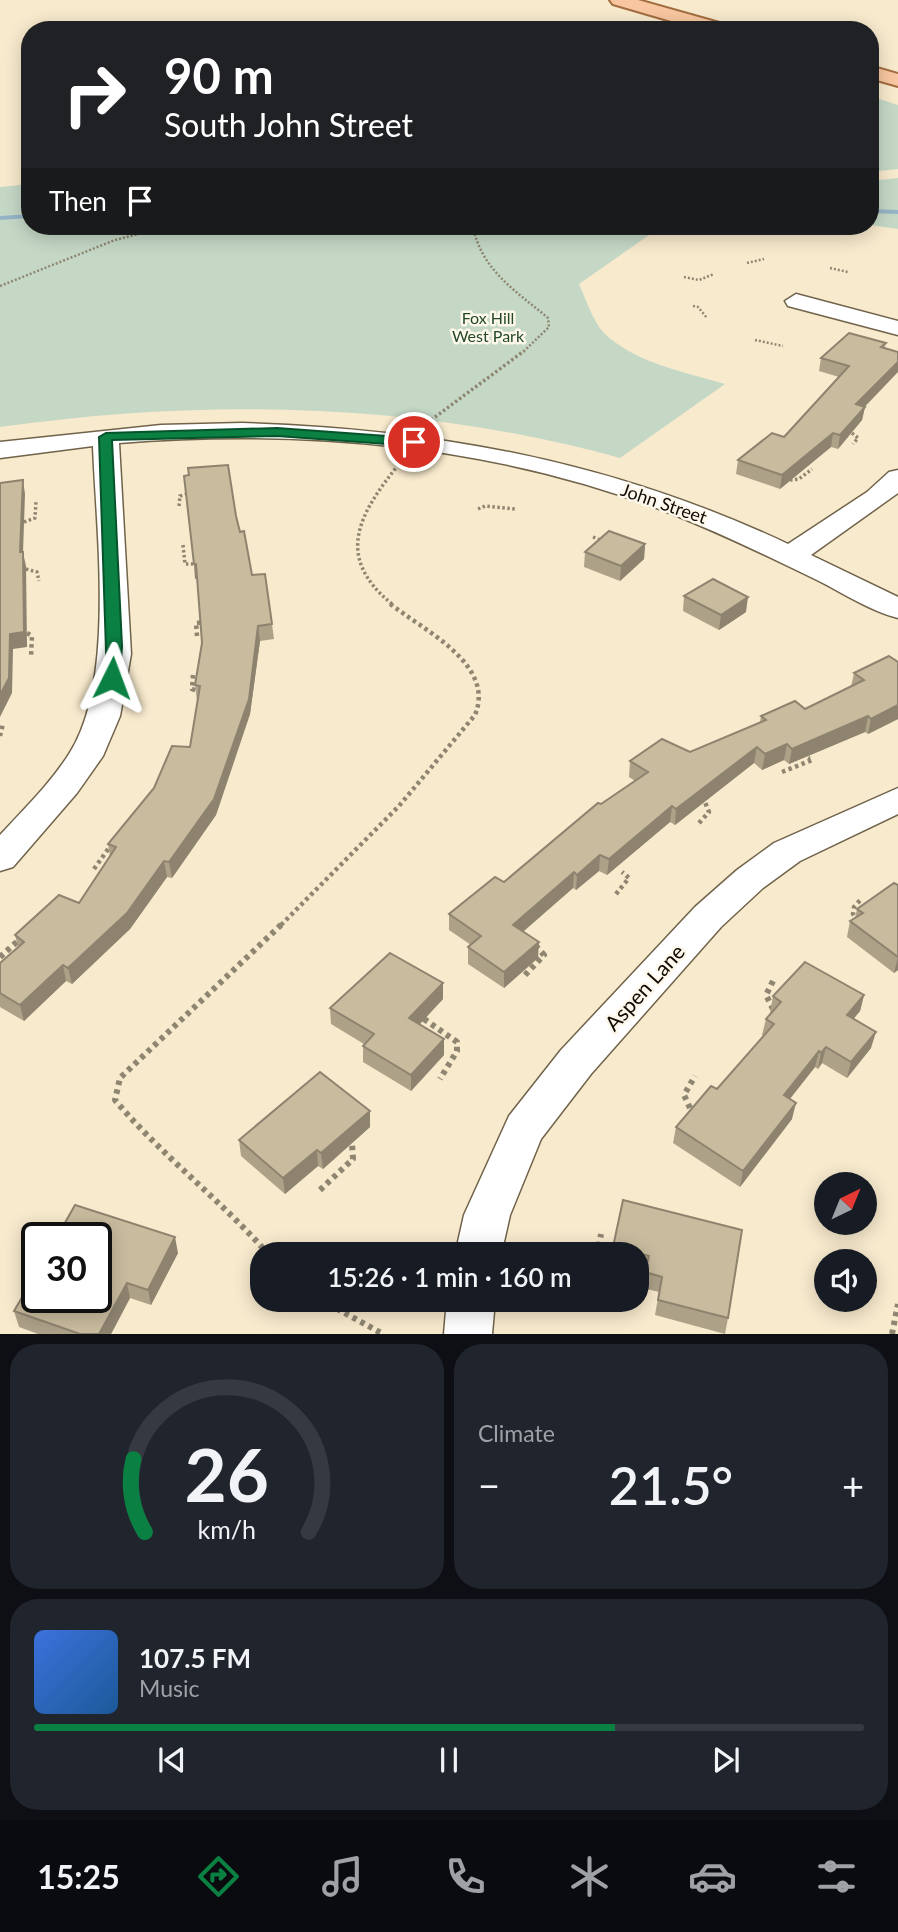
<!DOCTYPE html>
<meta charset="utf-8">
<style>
:root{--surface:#171b24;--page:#20242c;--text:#f1f3f6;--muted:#9ea1a6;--line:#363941;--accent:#0b8043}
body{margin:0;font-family:Lato,sans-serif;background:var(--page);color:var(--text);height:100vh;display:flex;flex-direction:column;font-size:26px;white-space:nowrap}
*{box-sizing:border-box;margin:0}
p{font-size:23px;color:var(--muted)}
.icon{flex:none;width:38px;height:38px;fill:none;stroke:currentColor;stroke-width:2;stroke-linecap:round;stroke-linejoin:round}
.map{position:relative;height:1334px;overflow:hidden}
.drawer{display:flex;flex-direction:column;gap:10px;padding:10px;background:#0d0f14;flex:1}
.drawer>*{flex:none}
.guide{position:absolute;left:21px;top:21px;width:858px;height:214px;border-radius:28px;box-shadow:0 4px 18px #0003;background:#202124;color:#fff;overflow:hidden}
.needle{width:46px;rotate:43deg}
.controls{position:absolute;left:814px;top:1172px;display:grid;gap:14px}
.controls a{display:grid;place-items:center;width:63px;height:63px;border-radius:50%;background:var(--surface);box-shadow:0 4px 18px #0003;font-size:35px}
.speed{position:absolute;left:21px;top:1222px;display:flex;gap:14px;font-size:35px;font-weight:700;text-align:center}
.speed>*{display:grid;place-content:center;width:91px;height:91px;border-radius:50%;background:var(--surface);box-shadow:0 4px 18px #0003;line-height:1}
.speed .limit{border:4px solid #111;border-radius:10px;background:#fff;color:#111}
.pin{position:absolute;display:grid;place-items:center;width:60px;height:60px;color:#fff;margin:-30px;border:4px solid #fff;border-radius:50%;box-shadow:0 2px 7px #0007}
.me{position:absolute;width:77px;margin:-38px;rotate:3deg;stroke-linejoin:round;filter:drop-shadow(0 0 5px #0008)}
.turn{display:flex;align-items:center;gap:24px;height:147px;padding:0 28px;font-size:32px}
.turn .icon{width:91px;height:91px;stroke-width:2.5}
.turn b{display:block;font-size:49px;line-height:60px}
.then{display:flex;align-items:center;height:66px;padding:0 28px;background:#0003;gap:14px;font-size:26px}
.big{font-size:52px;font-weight:600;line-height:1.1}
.drawer .card{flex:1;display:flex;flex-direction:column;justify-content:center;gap:10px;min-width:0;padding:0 24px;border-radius:28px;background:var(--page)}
.drawer .dial{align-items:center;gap:0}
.dial svg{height:182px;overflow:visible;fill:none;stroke:var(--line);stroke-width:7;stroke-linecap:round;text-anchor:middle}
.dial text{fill:var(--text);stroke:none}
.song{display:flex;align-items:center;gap:21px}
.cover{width:84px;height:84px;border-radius:10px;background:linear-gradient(135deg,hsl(220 70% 55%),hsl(210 70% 35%))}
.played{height:7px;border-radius:4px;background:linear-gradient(90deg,var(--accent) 70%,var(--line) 70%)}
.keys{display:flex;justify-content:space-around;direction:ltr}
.heat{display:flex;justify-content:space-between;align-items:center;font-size:38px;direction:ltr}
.drawer .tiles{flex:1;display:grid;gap:10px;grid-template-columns:1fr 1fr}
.card:last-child{grid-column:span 2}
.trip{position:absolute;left:250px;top:1242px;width:399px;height:70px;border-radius:28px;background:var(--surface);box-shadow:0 4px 18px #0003;font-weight:600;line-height:70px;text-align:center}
.dock{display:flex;height:112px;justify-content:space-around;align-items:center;background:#090b0e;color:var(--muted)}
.dock .icon{width:49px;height:49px}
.dock .on{color:var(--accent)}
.dock b{font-size:32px;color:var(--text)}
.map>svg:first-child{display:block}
.green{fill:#c5d8c6}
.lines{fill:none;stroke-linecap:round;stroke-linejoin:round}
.stream{fill:#96b4c7;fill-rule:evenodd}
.street-casing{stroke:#70634a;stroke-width:3}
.primary-casing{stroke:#a36d41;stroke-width:4}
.path-far3{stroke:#8f8672;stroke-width:2.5;stroke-dasharray:2 2;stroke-linecap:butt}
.path-far2{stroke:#8f8672;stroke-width:3.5;stroke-dasharray:2.5 2.5;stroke-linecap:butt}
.path-far1{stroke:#8f8672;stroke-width:4.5;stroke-dasharray:3.5 3.5;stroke-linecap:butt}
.path{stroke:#8f8672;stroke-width:6;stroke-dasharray:4.5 4.5;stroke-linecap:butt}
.street{fill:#fff;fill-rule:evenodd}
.primary{fill:#f8c7a1;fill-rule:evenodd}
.wall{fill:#ada188}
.shaded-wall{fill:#8d836f}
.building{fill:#c9bb9e;stroke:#8d836f;stroke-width:2}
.route{fill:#0b8043;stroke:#07532c;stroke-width:2}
.labels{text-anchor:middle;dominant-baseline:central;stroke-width:5;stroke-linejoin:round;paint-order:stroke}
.far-park-label{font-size:16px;fill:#224826;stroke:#fef8ec}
.street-label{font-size:18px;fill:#0f0b03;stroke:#fef8ec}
.near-street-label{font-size:21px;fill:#0f0b03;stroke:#fef8ec}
</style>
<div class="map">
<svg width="898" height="1334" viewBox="0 0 898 1334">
<rect width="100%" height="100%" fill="#f8eacd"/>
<g class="green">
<path d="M 870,96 L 898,105 L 898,169 L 870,172 Z"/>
<path d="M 898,178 L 898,229 L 870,225 L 870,181 Z"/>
<path d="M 30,184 L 30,226 L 662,226 L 579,284 C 586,299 593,322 604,333 C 635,363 685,372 725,384 L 620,458 C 417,402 208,398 0,427 L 0,187 Z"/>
</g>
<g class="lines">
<g class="stream">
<path d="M 870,209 L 898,210 L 898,214 L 870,213 Z"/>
<path d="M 30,214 L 30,218 L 0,220 L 0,216 Z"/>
</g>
<g class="street-casing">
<g id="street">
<path d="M 796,294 L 898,321 L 898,335 L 788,306 L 785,301 Z"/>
<path d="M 242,423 C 436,429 612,461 788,544 L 867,492 L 889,472 L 898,470 L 898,493 L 811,555 L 898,597 L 898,618 C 870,611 843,593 817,580 C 768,556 718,532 667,512 C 494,445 303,428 119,443 L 131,654 L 120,716 L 103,756 L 77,793 L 13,867 L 0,871 L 0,835 C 24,809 50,784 69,754 C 116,682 96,531 93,446 L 0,458 L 0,442 L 161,425 Z"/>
<path d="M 898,788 L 898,814 L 800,861 L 763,888 L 721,927 L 591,1074 L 541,1139 L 510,1215 L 501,1255 L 455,1255 L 464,1215 L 509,1116 L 561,1050 L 695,907 L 737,870 L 774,843 Z"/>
<path d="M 447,1300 L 495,1300 L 492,1334 L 444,1334 Z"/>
</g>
</g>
<g class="primary-casing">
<g id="primary">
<path d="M 610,0 L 638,0 L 730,26 L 732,30 L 702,30 L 613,4 Z"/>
<path d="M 870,66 L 898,74 L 898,86 L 870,78 Z"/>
</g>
</g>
<g class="path-far3">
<path d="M 746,23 L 770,30"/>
<path d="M 473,226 C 481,270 516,291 548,318 L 549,327 L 522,353"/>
<path d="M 747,263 L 764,259"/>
<path d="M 830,268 L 848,272"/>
<path d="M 684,277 L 699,280 L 714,274"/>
<path d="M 0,286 L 115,240 L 169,226"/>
<path d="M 693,306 L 698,307 L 707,318"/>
<path d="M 755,340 L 783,346"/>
</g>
<g class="path-far2">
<path d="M 431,420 L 524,351"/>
<path d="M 852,433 L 858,438 L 853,444"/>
<path d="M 790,480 L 799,479 L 812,469"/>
<path d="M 179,506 L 180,496 L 187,494"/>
<path d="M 478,509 L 485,506 L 515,509"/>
<path d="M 24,522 L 35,518 L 36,501"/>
<path d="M 593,537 L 603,541"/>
<path d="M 183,545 L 185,564 L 193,564"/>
<path d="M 26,569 L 37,572 L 39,581"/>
<path d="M 392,604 C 333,556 360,513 399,464"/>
</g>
<g class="path-far1">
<path d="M 27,633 L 32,636 L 31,657"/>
<path d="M 197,636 L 196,623 L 205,622"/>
<path d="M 193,675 L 192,689 L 198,691"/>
<path d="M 0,736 L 3,724"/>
<path d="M 782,772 L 812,760 L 808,758"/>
<path d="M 699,823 L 709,812 L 705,802"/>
<path d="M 94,869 L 111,845"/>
<path d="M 616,894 L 629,878 L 622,872"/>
<path d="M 858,921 L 853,914 L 854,907 L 862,898"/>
<path d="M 281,925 L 399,806 L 475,715 C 496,664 423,630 389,603"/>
</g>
<g class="path">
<path d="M 0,957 L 19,940"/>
<path d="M 525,975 L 544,955 L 535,945"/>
<path d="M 773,981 L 766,995 L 773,1009"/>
<path d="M 424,1019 L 457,1042 L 457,1051 L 440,1079"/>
<path d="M 690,1108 L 684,1095 L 695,1076"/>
<path d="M 320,1190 L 353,1159 L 352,1143"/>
<path d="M 269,1255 C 221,1200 162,1156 115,1100 L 120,1078 L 283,923"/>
<path d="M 597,1255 L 601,1234"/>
<path d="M 637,1277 L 645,1279"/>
<path d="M 321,1300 L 383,1334"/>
<path d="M 892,1334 L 898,1304"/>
</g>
<use href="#street" class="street"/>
<use href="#primary" class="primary"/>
</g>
<g class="wall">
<path d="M 886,343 L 865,407 L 862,420 L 838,449 L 831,447 L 780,489 L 736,474 L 738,460 L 784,437 L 839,377 L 819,371 L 821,358 Z"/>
<path d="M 236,516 L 252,575 L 272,624 L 274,639 L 260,641 L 250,714 L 216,815 L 172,878 L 167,877 L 130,929 L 72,984 L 66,981 L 24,1021 L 0,1007 L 0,963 L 18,947 L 15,935 L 79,903 L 110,856 L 108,844 L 190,747 L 198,701 L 197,701 L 195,685 L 202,643 L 197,578 L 195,579 Z"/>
<path d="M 645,544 L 644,559 L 620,581 L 584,567 L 585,552 Z"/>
<path d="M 684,596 L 746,612 L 719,630 L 683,611 Z"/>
<path d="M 898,662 L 898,719 L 868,734 L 865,732 L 789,764 L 784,760 L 762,770 L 754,763 L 675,825 L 670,822 L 607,875 L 599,871 L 576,890 L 573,888 L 523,932 L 538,958 L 504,988 L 468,964 L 468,947 L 471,945 L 449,930 L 449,914 L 504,882 L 601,804 L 635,781 L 629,777 L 630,761 L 690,752 L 760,722 L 761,716 L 805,709 L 851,687 L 854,673 Z"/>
<path d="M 898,885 L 898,970 L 894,973 L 847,937 L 850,921 L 855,918 L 857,909 Z"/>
<path d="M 443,983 L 443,999 L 419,1024 L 444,1055 L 411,1091 L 363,1062 L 363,1046 L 364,1044 L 331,1024 L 330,1008 Z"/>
<path d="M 864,995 L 860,1011 L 853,1019 L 871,1048 L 847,1078 L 822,1063 L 818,1069 L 815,1067 L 790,1099 L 792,1119 L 740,1187 L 673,1143 L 676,1127 L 717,1089 L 763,1036 L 762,1035 L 766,1019 L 771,1013 L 770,1013 L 773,996 Z"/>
<path d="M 370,1111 L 370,1127 L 323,1169 L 318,1166 L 285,1194 L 241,1156 L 239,1140 Z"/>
<path d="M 623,1200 L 728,1318 L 725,1334 L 655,1315 L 659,1292 L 643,1288 L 646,1271 L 637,1269 L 637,1255 L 612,1255 Z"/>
<path d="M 178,1253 L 151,1305 L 130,1298 L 111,1334 L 38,1334 L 19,1327 L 14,1311 Z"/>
</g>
<g class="shaded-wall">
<path d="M 898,362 L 898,372 L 854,418 L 856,404 Z"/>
<path d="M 865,407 L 862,420 L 838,449 L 840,435 Z"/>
<path d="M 833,433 L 831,447 L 780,489 L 782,475 Z"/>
<path d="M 23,480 L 25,494 L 23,553 L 26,566 L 27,647 L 13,649 L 12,693 L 0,717 L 0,695 L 20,552 Z"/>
<path d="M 645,544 L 644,559 L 620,581 L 621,566 Z"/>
<path d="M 194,564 L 196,564 L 198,578 L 195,579 Z"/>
<path d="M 748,597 L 746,612 L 719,630 L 721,615 Z"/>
<path d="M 258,626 L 260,641 L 250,714 L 216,815 L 172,878 L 169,862 Z"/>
<path d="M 898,705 L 898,719 L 868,734 L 871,719 Z"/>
<path d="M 868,716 L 865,732 L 789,764 L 792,749 Z"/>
<path d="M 787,744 L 784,760 L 762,770 L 765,754 Z"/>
<path d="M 757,747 L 754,763 L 675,825 L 676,809 Z"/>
<path d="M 672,806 L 670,822 L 607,875 L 609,859 Z"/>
<path d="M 600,855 L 599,871 L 576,890 L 577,875 Z"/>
<path d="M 164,861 L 167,877 L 130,929 L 72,984 L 68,968 Z"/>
<path d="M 574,872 L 573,888 L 512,941 L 513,925 Z"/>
<path d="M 539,942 L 538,958 L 504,988 L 504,972 Z"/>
<path d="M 898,957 L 898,970 L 894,973 Z"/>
<path d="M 63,965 L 66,981 L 24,1021 L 20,1005 Z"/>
<path d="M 443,983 L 443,999 L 410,1035 L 409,1018 Z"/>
<path d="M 864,995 L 860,1011 L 843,1032 L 847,1015 Z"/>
<path d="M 876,1032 L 871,1048 L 847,1078 L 851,1062 Z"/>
<path d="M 444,1039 L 444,1055 L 411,1091 L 411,1075 Z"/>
<path d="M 826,1047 L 822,1063 L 818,1069 L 821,1053 Z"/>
<path d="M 819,1051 L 815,1067 L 780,1111 L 784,1095 Z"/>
<path d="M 796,1103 L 792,1119 L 740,1187 L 743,1171 Z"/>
<path d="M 370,1111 L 370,1127 L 323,1169 L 321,1153 Z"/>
<path d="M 317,1150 L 318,1166 L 285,1194 L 283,1178 Z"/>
<path d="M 175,1237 L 178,1253 L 151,1305 L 148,1290 Z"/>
<path d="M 127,1283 L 130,1298 L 111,1334 L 99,1334 Z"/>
</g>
<g class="building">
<path d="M 849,333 L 886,343 L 881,347 L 898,352 L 898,362 L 856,404 L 865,407 L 840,435 L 833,433 L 782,475 L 738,460 L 772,433 L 784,437 L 849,366 L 821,358 Z"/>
<path d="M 228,465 L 236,516 L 240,532 L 244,531 L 252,575 L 265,574 L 272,624 L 258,626 L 249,699 L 214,799 L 169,862 L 164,861 L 127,913 L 68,968 L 63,965 L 20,1005 L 0,993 L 0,963 L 24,942 L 15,935 L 59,895 L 79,903 L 116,847 L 108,844 L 154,788 L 172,746 L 190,747 L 200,686 L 195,685 L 202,643 L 196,564 L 194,564 L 184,476 L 189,475 L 188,468 Z"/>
<path d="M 23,480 L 20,552 L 23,552 L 24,632 L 10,634 L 9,678 L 0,695 L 0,483 Z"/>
<path d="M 609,531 L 645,544 L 621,566 L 585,552 Z"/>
<path d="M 713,579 L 748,597 L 721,615 L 684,596 Z"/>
<path d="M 889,656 L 898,662 L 898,705 L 871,719 L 868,716 L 792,749 L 787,744 L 765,754 L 757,747 L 676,809 L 672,806 L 609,859 L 600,855 L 577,875 L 574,872 L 513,925 L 539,942 L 504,972 L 468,947 L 481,936 L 449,914 L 495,877 L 504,882 L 598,803 L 601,804 L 648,772 L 630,761 L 662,739 L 690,752 L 766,720 L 761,716 L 795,701 L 805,709 L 864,680 L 854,673 Z"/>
<path d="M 894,883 L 898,885 L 898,957 L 850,921 L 863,913 L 857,909 Z"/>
<path d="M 390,953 L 443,983 L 409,1018 L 444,1039 L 411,1075 L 363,1046 L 374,1034 L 330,1008 Z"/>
<path d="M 805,962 L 864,995 L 847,1015 L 876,1032 L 851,1062 L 826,1047 L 821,1053 L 819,1051 L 784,1095 L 796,1103 L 743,1171 L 676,1127 L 711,1086 L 717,1089 L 774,1024 L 766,1019 L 781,1002 L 773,996 Z"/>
<path d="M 320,1072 L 370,1111 L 321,1153 L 317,1150 L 283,1178 L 239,1140 Z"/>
<path d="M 623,1200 L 742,1230 L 728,1318 L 658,1300 L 662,1277 L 645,1272 L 649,1256 L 613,1247 Z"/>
<path d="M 75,1205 L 175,1237 L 148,1290 L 127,1283 L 99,1334 L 80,1334 L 14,1311 L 37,1272 L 37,1297 L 96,1297 L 96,1237 L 57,1237 Z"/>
</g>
<path class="route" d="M 277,428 L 414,438 L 420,442 L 414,446 L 277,436 L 112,440 L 122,646 L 120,678 L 118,681 L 107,681 L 99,437 L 106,433 Z"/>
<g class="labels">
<g class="far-park-label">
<text x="488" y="317">Fox Hill<tspan x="488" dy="18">West Park</tspan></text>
</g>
<g class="street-label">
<text transform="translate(664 503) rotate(19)">John Street</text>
</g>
<g class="near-street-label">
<text transform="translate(644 987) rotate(-48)">Aspen Lane</text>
</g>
</g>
</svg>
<div class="controls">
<a><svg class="needle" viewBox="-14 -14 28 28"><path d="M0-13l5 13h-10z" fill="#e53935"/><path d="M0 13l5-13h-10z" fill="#9ea1a6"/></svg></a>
<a><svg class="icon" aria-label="sound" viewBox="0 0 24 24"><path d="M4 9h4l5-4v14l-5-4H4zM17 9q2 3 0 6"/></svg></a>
</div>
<div class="speed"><div class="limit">30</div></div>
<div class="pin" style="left:414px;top:442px;background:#d93025"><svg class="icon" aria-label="arrive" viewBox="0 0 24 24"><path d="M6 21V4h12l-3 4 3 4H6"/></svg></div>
<svg class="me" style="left:112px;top:678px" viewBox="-20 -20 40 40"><path d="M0-17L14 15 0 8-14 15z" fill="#0b8043" stroke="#fff" stroke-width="4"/></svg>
<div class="trip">15:26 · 1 min · 160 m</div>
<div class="guide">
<div class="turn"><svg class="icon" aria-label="right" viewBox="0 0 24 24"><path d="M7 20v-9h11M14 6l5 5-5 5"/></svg><div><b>90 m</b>South John Street</div></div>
<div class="then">Then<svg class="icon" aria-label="arrive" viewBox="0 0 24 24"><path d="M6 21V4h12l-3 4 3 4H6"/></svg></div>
</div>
</div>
<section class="drawer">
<div class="tiles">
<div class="card dial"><svg viewBox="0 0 100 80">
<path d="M14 69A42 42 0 1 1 86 69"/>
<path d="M14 69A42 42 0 0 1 9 37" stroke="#0b8043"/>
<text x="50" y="56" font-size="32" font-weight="700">26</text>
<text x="50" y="72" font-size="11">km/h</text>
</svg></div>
<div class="card"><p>Climate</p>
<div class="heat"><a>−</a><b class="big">21.5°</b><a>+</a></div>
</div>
<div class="card">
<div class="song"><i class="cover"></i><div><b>107.5 FM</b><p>Music</p></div></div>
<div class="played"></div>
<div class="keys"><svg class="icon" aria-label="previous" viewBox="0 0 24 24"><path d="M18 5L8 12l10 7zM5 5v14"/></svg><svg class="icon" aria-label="pause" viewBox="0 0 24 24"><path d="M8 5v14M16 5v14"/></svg><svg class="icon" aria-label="next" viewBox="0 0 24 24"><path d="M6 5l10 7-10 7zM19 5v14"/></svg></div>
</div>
</div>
</section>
<nav class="dock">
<b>15:25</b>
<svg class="icon on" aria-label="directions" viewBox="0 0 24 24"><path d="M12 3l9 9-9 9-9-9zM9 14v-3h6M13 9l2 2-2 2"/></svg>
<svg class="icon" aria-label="music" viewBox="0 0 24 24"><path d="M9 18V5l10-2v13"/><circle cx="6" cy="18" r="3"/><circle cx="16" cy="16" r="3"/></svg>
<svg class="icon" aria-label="phone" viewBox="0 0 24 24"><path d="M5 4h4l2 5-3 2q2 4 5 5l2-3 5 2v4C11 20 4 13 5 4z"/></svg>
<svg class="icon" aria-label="climate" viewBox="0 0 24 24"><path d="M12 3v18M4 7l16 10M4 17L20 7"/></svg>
<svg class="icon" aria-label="car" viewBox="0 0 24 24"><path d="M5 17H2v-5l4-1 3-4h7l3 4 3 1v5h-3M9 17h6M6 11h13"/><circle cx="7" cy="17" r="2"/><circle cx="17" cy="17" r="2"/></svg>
<svg class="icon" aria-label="filters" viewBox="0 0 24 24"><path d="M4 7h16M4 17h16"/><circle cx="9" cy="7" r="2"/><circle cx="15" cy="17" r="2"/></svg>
</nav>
